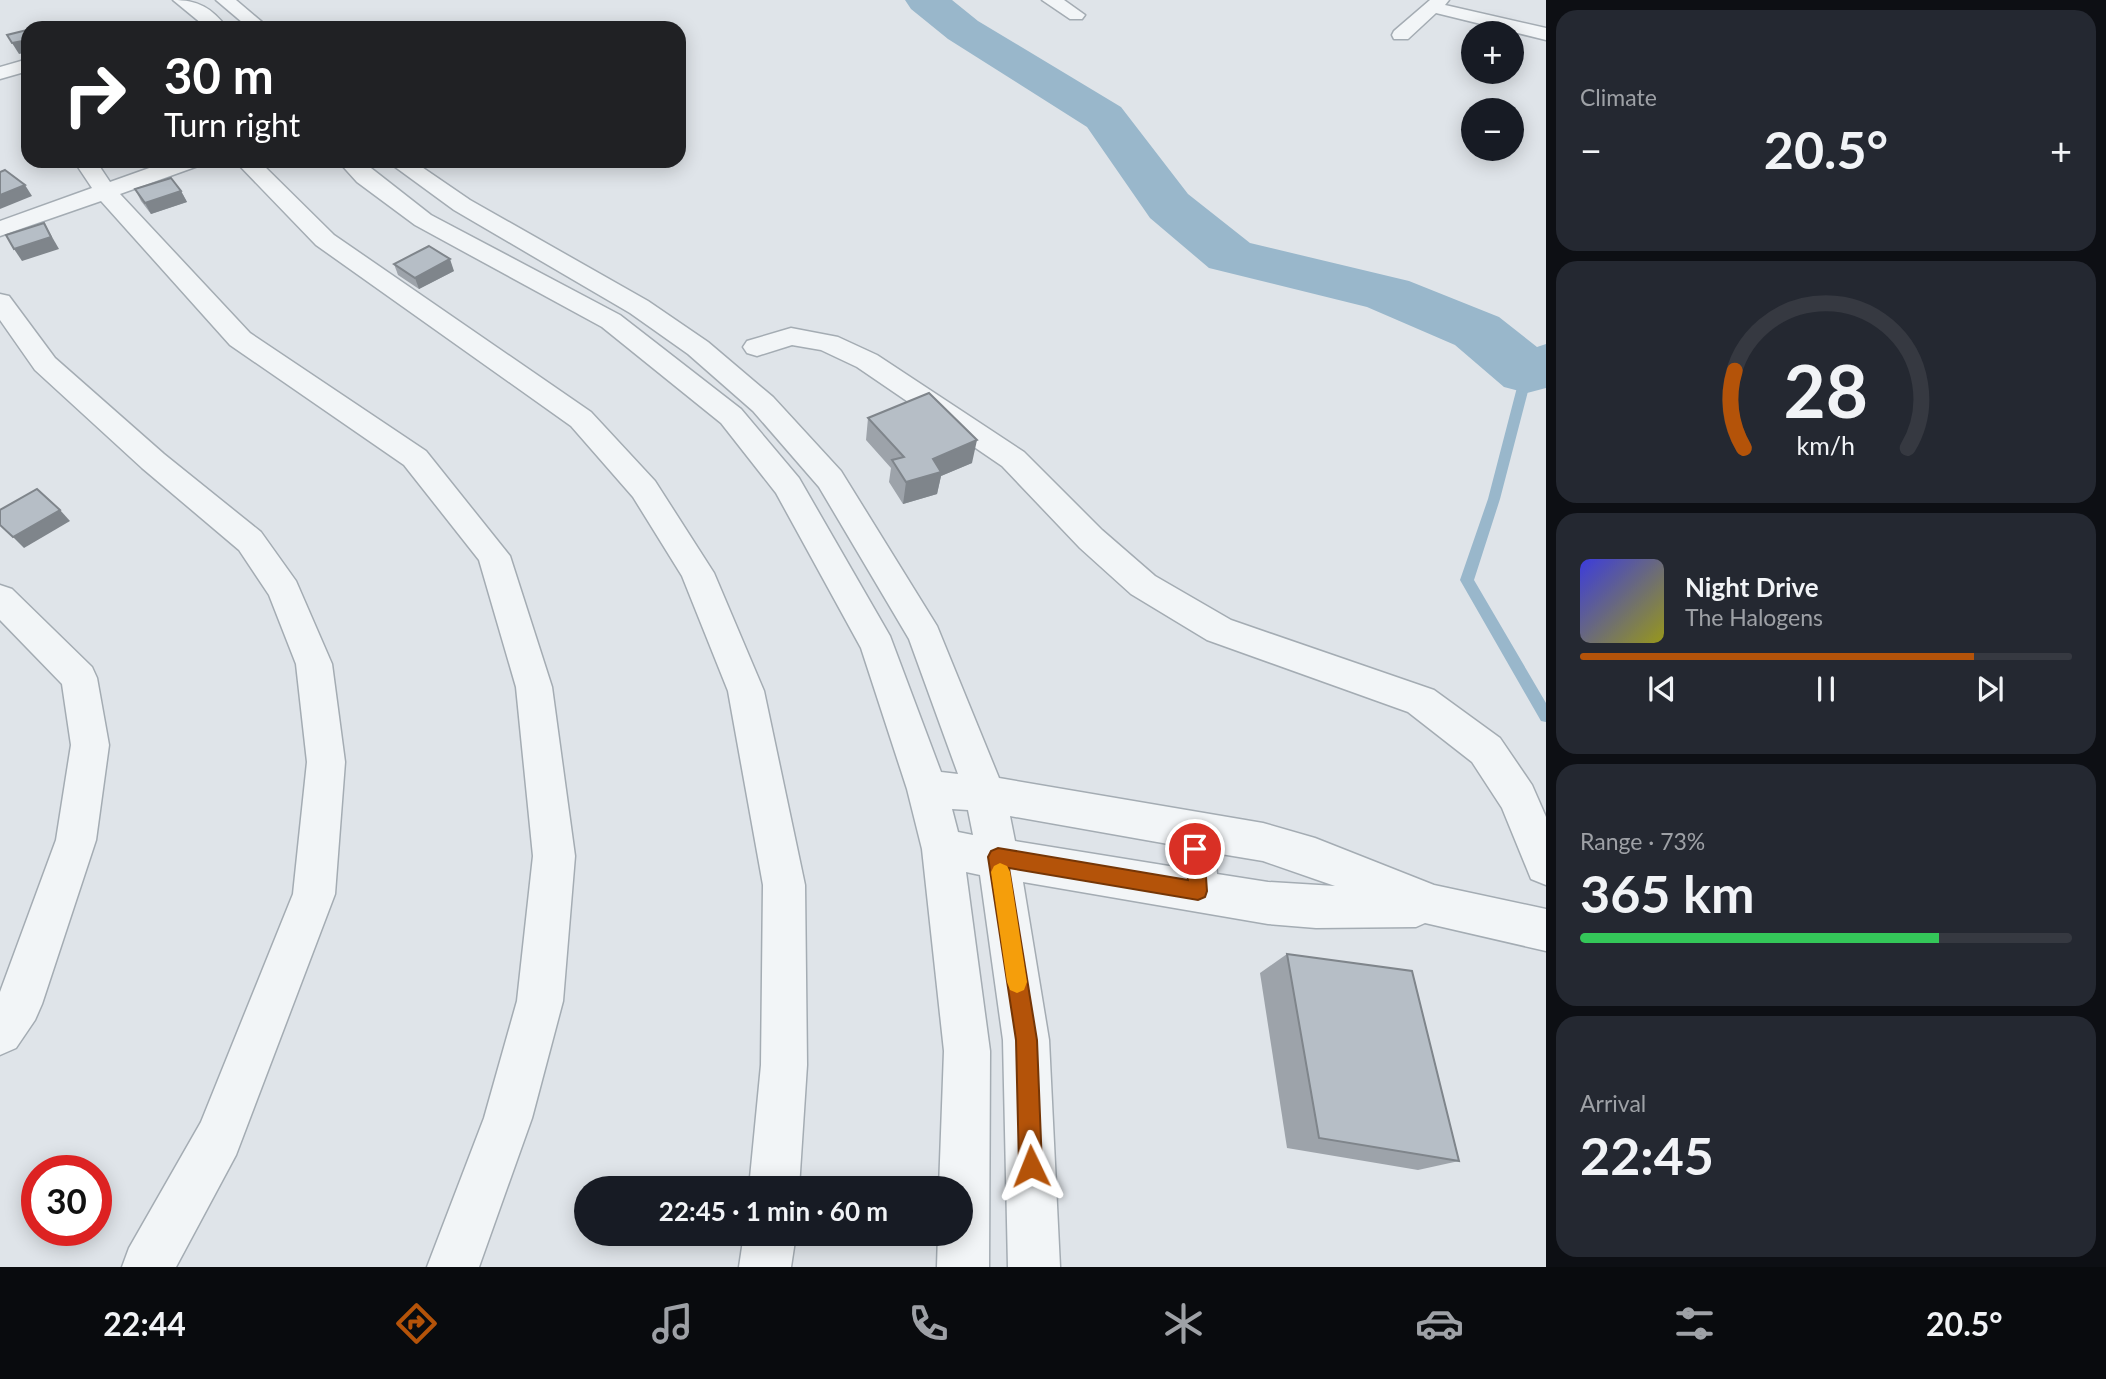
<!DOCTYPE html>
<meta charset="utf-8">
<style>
:root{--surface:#171b24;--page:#242831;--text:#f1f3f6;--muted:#9ea1a6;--line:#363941;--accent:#b45309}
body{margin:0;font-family:Lato,sans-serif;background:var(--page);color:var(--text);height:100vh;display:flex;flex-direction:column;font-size:26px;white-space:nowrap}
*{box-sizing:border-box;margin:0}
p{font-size:23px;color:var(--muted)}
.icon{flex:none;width:38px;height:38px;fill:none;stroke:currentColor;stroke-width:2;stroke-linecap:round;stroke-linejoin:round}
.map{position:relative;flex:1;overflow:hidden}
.panel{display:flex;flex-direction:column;gap:10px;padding:10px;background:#0d0f14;width:560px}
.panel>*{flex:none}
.banner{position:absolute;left:21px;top:21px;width:665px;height:147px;border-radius:21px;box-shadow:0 4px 18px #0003;background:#202124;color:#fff;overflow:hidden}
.buttons{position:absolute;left:1461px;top:21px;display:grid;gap:14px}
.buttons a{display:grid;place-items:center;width:63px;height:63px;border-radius:50%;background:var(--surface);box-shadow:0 4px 18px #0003;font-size:35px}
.speed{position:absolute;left:21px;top:1155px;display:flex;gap:14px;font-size:35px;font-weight:700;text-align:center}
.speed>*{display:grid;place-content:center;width:91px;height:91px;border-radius:50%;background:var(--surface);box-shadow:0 4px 18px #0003;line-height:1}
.speed .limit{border:10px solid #d22;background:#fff;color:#111}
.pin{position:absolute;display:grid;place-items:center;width:60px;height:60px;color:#fff;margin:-30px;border:4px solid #fff;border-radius:50%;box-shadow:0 2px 7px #0007}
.me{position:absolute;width:77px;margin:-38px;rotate:358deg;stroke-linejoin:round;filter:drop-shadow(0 0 5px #0008)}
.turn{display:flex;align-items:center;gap:24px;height:147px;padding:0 28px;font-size:32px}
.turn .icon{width:91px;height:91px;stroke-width:2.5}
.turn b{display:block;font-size:49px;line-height:60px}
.big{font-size:52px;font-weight:700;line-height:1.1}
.panel .card{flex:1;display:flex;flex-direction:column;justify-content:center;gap:10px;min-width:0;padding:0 24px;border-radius:21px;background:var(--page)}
.panel .dial{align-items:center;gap:0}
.dial svg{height:182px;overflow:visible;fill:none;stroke:var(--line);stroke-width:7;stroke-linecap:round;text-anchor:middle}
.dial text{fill:var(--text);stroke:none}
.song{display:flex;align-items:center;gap:21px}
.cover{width:84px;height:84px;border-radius:10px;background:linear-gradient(135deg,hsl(240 70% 55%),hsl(60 70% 35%))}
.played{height:7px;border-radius:4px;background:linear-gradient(90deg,var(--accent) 80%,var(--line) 80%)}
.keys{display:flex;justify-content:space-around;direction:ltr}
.heat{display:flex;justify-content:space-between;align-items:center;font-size:38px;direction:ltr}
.charge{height:10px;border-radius:5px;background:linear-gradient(90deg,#34c759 73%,var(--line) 0)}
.trip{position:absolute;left:574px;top:1176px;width:399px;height:70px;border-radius:35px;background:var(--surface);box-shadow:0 4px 18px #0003;font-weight:700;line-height:70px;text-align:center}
.dock{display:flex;height:112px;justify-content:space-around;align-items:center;background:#090b0e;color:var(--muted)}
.dock .icon{width:49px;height:49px}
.dock .selected{color:var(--accent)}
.dock b{font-size:32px;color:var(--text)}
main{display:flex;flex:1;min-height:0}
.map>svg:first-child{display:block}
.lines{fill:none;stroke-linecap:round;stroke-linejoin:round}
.stream{fill:#99b7cb;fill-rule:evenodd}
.river{fill:#99b7cb;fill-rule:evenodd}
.street-casing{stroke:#a4acb3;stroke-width:3}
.street{fill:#f2f5f7;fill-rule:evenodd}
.wall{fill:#9da3aa}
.shaded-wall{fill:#7f858b}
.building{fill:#b6bec6;stroke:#7f858b;stroke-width:2}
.route{fill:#b45309;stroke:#753606;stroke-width:2}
.slow{fill:#f59e0b}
</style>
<main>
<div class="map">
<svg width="1546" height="1267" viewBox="0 0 1546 1267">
<rect width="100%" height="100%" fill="#dfe4e9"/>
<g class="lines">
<path class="stream" d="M 1527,368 L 1533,372 L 1500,499 L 1474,580 L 1546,703 L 1546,722 L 1541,721 L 1460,580 L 1488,499 L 1521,372 Z"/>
<path class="river" d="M 905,0 L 952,0 L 978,21 L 1121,107 L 1188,194 L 1250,243 L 1409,281 L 1499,317 L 1537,347 L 1546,344 L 1546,388 L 1527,393 L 1504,387 L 1455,345 L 1367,307 L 1209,268 L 1150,218 L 1087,127 L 948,39 L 911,9 Z"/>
<g class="street-casing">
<g id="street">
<path d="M 173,0 C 198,0 212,8 227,28 L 207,28 Z"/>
<path d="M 216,0 L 236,0 L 269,28 L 249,28 Z"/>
<path d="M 1042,0 L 1064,0 L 1085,15 L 1082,19 L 1070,19 Z"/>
<path d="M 1430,0 L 1449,0 L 1445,5 L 1546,28 L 1546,40 L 1436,13 L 1408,39 L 1394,39 L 1392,35 L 1394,31 Z"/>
<path d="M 28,59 L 28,71 L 0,79 L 0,67 Z"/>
<path d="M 74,161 L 96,161 L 110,182 L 169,161 L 201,161 L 198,166 L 120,194 L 250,333 L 426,451 L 510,556 L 552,687 L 575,856 L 563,1001 L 532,1118 L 479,1267 L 427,1267 L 484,1118 L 517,1001 L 533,856 L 516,687 L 479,560 L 404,465 L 230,345 L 101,201 L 0,236 L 0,221 L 92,188 Z"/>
<path d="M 235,161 L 259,161 L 334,235 L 591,412 L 655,481 L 714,573 L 764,691 L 805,885 L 807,1065 L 799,1188 L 749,1188 L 761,1065 L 763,885 L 728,691 L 682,576 L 633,497 L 571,426 L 316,245 Z"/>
<path d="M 338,161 L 362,161 L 431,215 L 620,315 L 741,409 L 799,478 L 890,636 L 941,772 L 958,774 L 909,639 L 819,487 L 753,411 L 688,354 L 630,313 L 454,210 L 387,161 L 413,161 L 470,200 L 648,301 L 708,342 L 773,397 L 841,471 L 937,626 L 999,778 L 1263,823 L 1315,838 L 1434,885 L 1546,909 L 1546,951 L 1425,923 L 1416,927 L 1316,928 L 1268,924 L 1023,882 L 1049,1040 L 1060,1267 L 1008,1267 L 1003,1040 L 980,875 L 966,872 L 990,1051 L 989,1267 L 937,1267 L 938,1234 L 961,1234 L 961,1188 L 939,1188 L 944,1051 L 922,849 L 907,789 L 861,648 L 776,493 L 721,423 L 602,327 L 415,225 L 357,182 ZM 952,809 L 968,810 L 973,835 L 958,832 ZM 1010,816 L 1174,845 L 1175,867 L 1015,841 ZM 1215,853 L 1263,861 L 1335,886 L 1268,882 L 1217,874 Z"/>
<path d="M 0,294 L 9,296 L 55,358 L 164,454 L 261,532 L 296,581 L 332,664 L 345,762 L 335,894 L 236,1155 L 176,1267 L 122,1267 L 129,1248 L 201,1122 L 293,894 L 307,762 L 296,664 L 269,595 L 239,550 L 142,468 L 35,370 L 0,320 Z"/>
<path d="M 791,328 L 838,337 L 877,355 L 1024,452 L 1102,530 L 1155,576 L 1231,620 L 1434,690 L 1500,738 L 1532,785 L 1546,817 L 1546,885 L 1531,879 L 1502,808 L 1472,762 L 1408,712 L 1207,640 L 1131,594 L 1080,548 L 1002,466 L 857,367 L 821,350 L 792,345 L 757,356 L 747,353 L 743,347 L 747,341 Z"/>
<path d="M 0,585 L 12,589 L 92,667 L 97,678 L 109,745 L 96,840 L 42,1004 L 35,1020 L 16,1048 L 0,1055 L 0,992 L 56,840 L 71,745 L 62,684 L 0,620 Z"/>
<path d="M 744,1234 L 796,1234 L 791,1267 L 739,1267 Z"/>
</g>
</g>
<use href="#street" class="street"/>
</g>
<g class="wall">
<path d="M 135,189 L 181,191 L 187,202 L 151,214 L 141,201 Z"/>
<path d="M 394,264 L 454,271 L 419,289 L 398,275 Z"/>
<path d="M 868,418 L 972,463 L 941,476 L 937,494 L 903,504 L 889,482 L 891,468 L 866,440 Z"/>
<path d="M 1287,954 L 1459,1161 L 1418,1170 L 1287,1148 L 1260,973 Z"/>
</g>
<g class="shaded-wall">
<path d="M 28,40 L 28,52 L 19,54 L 12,43 Z"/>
<path d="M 25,185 L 32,196 L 0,209 L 0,195 Z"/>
<path d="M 181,191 L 187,202 L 151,214 L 145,203 Z"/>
<path d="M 44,223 L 59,249 L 22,261 L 14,249 Z"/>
<path d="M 450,259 L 454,271 L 419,289 L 415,278 Z"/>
<path d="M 977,440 L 972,463 L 941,476 L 937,494 L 903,504 L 906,482 L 933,459 Z"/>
<path d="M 60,510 L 70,521 L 24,548 L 13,537 Z"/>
</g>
<g class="building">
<path d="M 46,25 L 48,28 L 34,28 Z"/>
<path d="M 27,30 L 28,40 L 12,43 L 7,35 Z"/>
<path d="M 5,170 L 25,185 L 0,195 L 0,172 Z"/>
<path d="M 171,178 L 181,191 L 145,203 L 135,189 Z"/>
<path d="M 44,223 L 51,237 L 14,249 L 6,235 Z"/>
<path d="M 429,246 L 450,259 L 415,278 L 394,264 Z"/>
<path d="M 929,393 L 977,440 L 933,459 L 941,472 L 906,482 L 892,460 L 904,457 L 868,418 Z"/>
<path d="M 37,489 L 60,510 L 13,537 L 0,525 L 0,510 Z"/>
<path d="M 1287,954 L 1412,971 L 1459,1161 L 1319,1138 Z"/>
</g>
<path class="route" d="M 1195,840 L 1201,843 L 1204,849 L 1207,891 L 1205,897 L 1198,900 L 1009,868 L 1037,1040 L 1042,1166 L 1039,1174 L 1031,1177 L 1023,1174 L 1019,1166 L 1016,1040 L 988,857 L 991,851 L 998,848 L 1188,880 L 1186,849 L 1188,843 Z"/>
<path class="slow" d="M 1000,863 L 1007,866 L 1010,872 L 1027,982 L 1024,990 L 1017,993 L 1010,990 L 1007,982 L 991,872 L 994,866 Z"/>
</svg>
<div class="buttons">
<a>+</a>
<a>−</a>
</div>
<div class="speed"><div class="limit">30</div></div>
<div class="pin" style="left:1195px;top:849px;background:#d93025"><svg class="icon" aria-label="arrive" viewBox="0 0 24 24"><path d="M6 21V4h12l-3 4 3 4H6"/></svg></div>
<svg class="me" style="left:1031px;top:1166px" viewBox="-20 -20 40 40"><path d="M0-17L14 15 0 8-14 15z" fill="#b45309" stroke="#fff" stroke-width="4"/></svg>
<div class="trip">22:45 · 1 min · 60 m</div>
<div class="banner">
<div class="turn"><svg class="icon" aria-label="right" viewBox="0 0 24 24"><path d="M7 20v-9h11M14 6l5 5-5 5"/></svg><div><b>30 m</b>Turn right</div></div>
</div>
</div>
<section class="panel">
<div class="card"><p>Climate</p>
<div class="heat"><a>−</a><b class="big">20.5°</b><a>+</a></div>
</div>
<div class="card dial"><svg viewBox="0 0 100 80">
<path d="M14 69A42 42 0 1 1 86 69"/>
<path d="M14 69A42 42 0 0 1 10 35" stroke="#b45309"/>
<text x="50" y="56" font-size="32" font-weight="700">28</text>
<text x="50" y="72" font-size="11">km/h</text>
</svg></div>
<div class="card">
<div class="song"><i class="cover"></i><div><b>Night Drive</b><p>The Halogens</p></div></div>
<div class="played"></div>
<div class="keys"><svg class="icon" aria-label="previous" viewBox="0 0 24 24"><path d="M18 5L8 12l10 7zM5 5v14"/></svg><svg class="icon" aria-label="pause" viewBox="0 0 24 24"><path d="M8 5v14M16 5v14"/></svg><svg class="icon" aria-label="next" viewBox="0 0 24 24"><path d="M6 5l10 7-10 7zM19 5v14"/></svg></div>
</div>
<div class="card"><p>Range · 73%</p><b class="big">365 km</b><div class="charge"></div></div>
<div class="card"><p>Arrival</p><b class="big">22:45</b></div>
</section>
</main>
<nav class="dock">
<b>22:44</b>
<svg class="icon selected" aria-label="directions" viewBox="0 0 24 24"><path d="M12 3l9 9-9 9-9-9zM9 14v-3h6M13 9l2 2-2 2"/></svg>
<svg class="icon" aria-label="music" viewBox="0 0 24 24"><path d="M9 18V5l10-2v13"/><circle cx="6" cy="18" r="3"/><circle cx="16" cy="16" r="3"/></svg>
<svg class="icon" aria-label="phone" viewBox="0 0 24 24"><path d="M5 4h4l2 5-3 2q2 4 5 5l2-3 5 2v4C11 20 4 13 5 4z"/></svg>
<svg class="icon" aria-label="climate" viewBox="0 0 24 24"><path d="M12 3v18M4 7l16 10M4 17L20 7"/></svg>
<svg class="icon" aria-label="car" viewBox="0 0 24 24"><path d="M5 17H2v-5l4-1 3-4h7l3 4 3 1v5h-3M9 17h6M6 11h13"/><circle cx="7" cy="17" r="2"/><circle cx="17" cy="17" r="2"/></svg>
<svg class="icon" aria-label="filters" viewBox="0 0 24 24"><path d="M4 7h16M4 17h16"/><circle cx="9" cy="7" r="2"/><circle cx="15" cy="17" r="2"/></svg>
<b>20.5°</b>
</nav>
